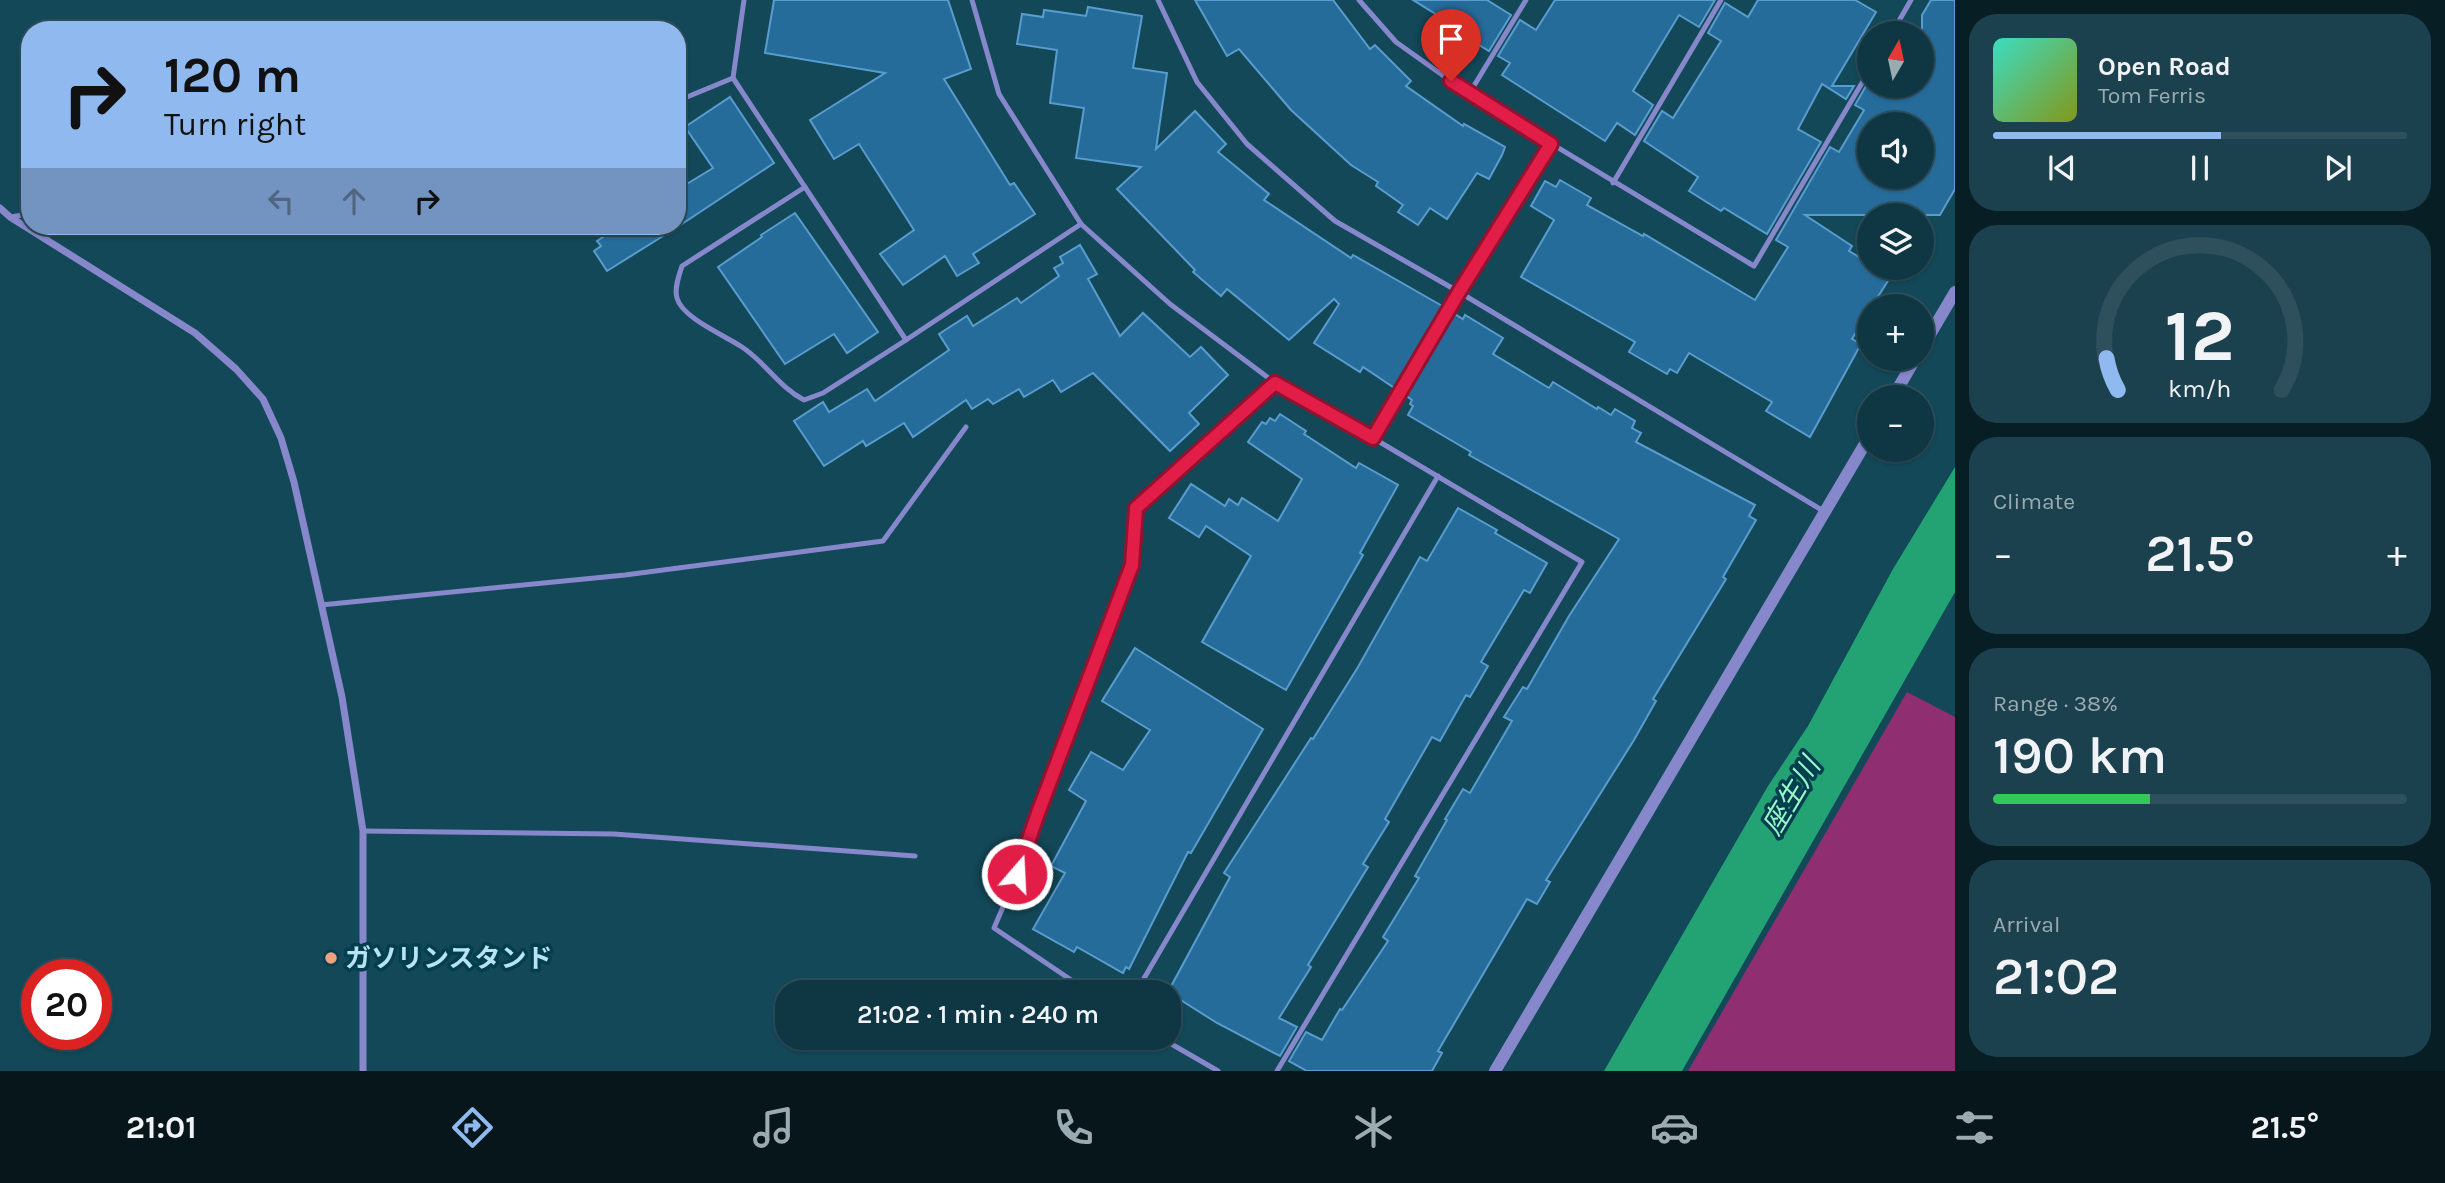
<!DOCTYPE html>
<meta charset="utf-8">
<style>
:root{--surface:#0e3643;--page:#1c414e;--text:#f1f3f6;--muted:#9babb2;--line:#2e505c;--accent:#90b9f0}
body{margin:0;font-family:Karla,"Noto Sans JP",sans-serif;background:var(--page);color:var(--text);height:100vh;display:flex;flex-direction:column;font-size:26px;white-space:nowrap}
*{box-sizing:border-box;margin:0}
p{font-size:23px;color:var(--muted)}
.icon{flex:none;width:38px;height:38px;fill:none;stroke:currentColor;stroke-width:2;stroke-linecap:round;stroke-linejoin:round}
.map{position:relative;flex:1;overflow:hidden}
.details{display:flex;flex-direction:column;gap:14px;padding:14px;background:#081e25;width:490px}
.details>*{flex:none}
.hud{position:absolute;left:21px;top:21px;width:665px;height:214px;border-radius:28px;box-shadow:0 2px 5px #0004,0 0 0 2px var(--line);background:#90b9f0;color:#111;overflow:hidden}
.needle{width:46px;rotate:9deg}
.buttons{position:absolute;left:1857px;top:21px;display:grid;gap:14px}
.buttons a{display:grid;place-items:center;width:77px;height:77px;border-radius:50%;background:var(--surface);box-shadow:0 2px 5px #0004,0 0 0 2px var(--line);font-size:35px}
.speed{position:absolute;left:21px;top:959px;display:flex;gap:14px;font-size:35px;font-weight:700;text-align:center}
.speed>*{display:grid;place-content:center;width:91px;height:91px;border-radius:50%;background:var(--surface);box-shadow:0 2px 5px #0004,0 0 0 2px var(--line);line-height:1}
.speed .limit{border:10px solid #d22;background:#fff;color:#111}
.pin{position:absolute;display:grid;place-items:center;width:60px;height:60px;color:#fff;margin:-72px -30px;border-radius:50% 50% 50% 0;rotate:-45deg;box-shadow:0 0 7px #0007}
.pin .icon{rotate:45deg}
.me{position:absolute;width:77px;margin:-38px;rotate:19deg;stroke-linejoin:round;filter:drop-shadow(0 0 5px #0008)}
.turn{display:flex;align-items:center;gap:24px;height:147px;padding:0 28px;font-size:32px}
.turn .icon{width:91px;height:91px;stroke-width:2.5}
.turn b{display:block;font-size:49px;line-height:60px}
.lanes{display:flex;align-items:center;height:66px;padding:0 28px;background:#0003;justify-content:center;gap:35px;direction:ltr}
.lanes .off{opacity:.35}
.big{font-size:52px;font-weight:600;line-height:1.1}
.details .tile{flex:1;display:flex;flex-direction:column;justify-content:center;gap:10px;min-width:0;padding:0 24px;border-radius:28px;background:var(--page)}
.details .dial{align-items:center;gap:0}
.dial svg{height:182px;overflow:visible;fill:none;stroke:var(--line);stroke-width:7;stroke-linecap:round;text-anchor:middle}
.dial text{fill:var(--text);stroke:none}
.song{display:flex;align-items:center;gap:21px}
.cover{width:84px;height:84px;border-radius:10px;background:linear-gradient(135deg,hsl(170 70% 55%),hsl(70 70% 35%))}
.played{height:7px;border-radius:4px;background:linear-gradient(90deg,var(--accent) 55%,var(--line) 55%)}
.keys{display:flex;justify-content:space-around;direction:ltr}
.heat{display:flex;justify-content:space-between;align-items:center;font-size:38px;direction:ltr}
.charge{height:10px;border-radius:5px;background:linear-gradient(90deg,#34c759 38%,var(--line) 0)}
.trip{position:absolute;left:775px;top:980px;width:406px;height:70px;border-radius:28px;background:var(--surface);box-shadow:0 2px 5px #0004,0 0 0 2px var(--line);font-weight:600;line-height:70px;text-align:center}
.tabs{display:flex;height:112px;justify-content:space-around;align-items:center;background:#06161b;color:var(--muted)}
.tabs .icon{width:49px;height:49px}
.tabs .current{color:var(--accent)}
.tabs b{font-size:32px;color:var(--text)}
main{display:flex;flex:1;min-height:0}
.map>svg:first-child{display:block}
.green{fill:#8f2e71}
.water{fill:#23a373}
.building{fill:#266c9b;stroke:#599cce;stroke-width:2;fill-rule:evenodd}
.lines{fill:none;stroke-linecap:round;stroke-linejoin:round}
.service{stroke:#8788cc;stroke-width:5}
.minor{stroke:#8788cc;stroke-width:7}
.tertiary{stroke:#8788cc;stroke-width:12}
.route-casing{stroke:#92132f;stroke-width:18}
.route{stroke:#e11d48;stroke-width:12}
.poi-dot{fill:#f2a080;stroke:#033e4e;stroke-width:2.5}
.labels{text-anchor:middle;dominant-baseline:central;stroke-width:7;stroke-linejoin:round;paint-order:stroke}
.poi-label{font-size:26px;font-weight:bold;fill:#b7e3f3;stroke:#033e4e;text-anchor:start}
.water-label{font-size:28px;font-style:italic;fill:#97facb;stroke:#033e4e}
</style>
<main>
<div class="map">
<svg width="1955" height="1071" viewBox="0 0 1955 1071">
<rect width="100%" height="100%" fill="#134859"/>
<path class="green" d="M 1907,692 L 1955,717 L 1955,1071 L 1688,1071 Z"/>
<path class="water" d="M 1955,467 L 1955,592 L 1682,1071 L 1604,1071 L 1768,786 L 1808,726 L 1893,569 Z"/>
<g class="building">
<path d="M 774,0 L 948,0 L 971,69 L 944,79 L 1010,185 L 1014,183 L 1035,214 L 973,254 L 979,263 L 957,276 L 945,256 L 903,285 L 880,254 L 914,230 L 859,144 L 834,159 L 810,120 L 885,73 L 765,53 Z"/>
<path d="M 1195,0 L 1333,0 L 1370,49 L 1375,45 L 1411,81 L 1406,86 L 1463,126 L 1464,124 L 1505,147 L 1502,155 L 1489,179 L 1477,173 L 1447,219 L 1430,208 L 1418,225 L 1398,212 L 1403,205 L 1376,186 L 1378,182 L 1351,165 L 1291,110 L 1239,49 L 1227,56 Z"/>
<path d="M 1413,0 L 1487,0 L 1511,15 L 1489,51 L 1440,21 L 1442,18 Z"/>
<path d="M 1555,0 L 1715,0 L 1699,27 L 1679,15 L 1633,91 L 1653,105 L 1635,135 L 1617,123 L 1605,141 L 1502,75 L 1510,63 L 1498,56 L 1520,20 L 1536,30 Z"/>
<path d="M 1758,0 L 1855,0 L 1876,12 L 1832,86 L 1854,86 L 1846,99 L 1822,84 L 1798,129 L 1821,142 L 1767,234 L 1724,208 L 1721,211 L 1689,191 L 1698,177 L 1644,141 L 1662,111 L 1673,118 L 1721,41 L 1708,33 L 1725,3 L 1748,17 Z"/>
<path d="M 1931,0 L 1955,0 L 1955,189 L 1940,215 L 1805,215 L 1852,246 L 1849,251 L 1869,263 L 1869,268 L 1877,268 L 1891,276 L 1872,306 L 1869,306 L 1869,311 L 1852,339 L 1861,344 L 1810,437 L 1766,411 L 1772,402 L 1689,353 L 1677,373 L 1670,369 L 1667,374 L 1629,352 L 1635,342 L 1521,277 L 1554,220 L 1531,206 L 1545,181 L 1556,187 L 1560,180 L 1591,198 L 1587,205 L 1643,236 L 1644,234 L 1755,300 L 1788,247 L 1776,240 L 1830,147 L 1839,152 L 1864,110 L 1855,105 L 1866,86 L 1922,86 L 1922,15 ZM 1869,124 L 1922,124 L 1922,177 L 1869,177 Z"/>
<path d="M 1088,7 L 1142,16 L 1133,68 L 1167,73 L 1156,149 L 1195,111 L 1226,144 L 1218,152 L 1269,194 L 1264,200 L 1351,258 L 1353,255 L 1444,307 L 1396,389 L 1363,367 L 1360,372 L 1314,343 L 1339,304 L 1334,299 L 1289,340 L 1227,289 L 1221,296 L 1193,272 L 1195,270 L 1117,189 L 1141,167 L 1076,158 L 1084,108 L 1050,103 L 1057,50 L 1017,44 L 1022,14 L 1043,17 L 1044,10 L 1086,16 Z"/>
<path d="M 730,97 L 774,163 L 679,226 L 607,271 L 594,251 L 601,246 L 597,241 L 620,226 L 677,226 L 677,190 L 713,168 L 685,127 Z"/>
<path d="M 795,213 L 878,332 L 847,353 L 834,334 L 785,364 L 718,267 L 762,237 L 761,235 Z"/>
<path d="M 1080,245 L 1097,274 L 1088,279 L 1120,336 L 1143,313 L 1190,357 L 1201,347 L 1228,375 L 1189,413 L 1199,424 L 1170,451 L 1093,373 L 1061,392 L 1053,380 L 1024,397 L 1019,389 L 993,404 L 988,399 L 972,409 L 966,400 L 913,437 L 904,423 L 866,446 L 863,441 L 824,466 L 794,421 L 823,402 L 829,412 L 867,389 L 875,401 L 949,350 L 939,334 L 967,316 L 973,326 L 1017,298 L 1021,303 L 1059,276 L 1054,268 L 1063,263 L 1060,257 Z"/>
<path d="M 1453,313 L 1463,319 L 1465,315 L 1503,338 L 1493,354 L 1549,388 L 1553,382 L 1597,409 L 1598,407 L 1611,415 L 1615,409 L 1635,421 L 1632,428 L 1641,433 L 1636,442 L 1755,505 L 1749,516 L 1756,520 L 1723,577 L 1726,579 L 1653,699 L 1656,701 L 1634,740 L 1546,880 L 1550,882 L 1537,904 L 1527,899 L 1438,1051 L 1442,1053 L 1432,1071 L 1307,1071 L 1289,1061 L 1306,1032 L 1322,1040 L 1340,1009 L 1342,1010 L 1388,941 L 1383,937 L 1419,878 L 1415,876 L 1447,820 L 1445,819 L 1463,789 L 1470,793 L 1512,721 L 1504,717 L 1523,687 L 1527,689 L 1569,616 L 1619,539 L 1469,455 L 1471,452 L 1408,415 L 1413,406 L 1410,404 L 1412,400 L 1405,395 Z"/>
<path d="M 1280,414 L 1306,431 L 1304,434 L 1356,468 L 1359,463 L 1398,485 L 1360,553 L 1363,555 L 1286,690 L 1202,642 L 1251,556 L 1206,526 L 1199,537 L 1169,518 L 1191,484 L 1225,506 L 1229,499 L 1238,505 L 1242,498 L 1278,521 L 1302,479 L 1248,442 L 1262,422 L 1266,424 L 1270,418 L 1275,421 Z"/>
<path d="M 1458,508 L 1497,530 L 1495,533 L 1547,563 L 1530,593 L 1524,590 L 1481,662 L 1488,666 L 1470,697 L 1466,695 L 1440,741 L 1432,737 L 1385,819 L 1389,822 L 1363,864 L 1368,867 L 1308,965 L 1311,967 L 1279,1018 L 1297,1027 L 1280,1056 L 1217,1023 L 1168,992 L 1230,877 L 1224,873 L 1311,738 L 1313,739 L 1358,667 L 1420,557 L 1427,561 Z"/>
<path d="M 1135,648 L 1263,729 L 1191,853 L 1188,852 L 1129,969 L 1126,967 L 1123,973 L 1077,947 L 1074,952 L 1033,929 L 1065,873 L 1051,866 L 1086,801 L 1069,790 L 1091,752 L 1123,770 L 1150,730 L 1102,701 Z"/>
</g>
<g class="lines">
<g class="service">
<path d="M 744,0 L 733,78 L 906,340 L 1081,224"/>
<path d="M 972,0 L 999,94 L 1081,224 L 1170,304 L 1275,383 L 1373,438 L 1582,562 L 1277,1071"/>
<path d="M 1158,0 L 1197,82 L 1247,144 L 1335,221 L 1459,292 L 1825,512"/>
<path d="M 1359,0 L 1396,42 L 1469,94 L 1754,266 L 1869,71"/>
<path d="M 1892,33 L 1911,0"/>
<path d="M 1469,94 L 1526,0"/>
<path d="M 677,99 L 687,97 L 733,78"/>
<path d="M 1613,183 L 1721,0"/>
<path d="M 805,187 L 682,266 C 679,275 674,289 677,298 C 682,318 726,336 742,347 C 765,362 779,387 804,400 L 823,393 L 906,340"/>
<path d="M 10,217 L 30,214"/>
<path d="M 1373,438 L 1459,292 L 1551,144"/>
<path d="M 321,605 L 625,575 L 883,541 L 966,427"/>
<path d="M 363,831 L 614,834 L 915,856"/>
<path d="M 1089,992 L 994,928 L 1017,874 L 1038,813 L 1132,565 L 1136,508 L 1275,383"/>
<path d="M 1136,992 L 1438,476"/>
<path d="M 1161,1038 L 1218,1071"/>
</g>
<path class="minor" d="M 0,208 L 10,217 L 195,333 L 236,369 L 263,399 L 281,438 L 294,482 L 342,697 L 363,831 L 363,1071"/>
<g class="tertiary">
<path d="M 1922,348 L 1955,292"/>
<path d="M 1893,397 L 1915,359"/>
<path d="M 1495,1071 L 1869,437"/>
</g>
</g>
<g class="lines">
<g class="route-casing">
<path id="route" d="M 1017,874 L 1038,813 L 1132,565 L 1136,508 L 1275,383 L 1373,438 L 1459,292 L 1551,144 L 1451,81"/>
</g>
<use href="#route" class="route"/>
</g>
<circle class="poi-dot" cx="331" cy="958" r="7"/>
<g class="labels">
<g class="poi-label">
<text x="345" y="958">ガソリンスタンド</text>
</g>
<g class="water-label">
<text transform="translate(1791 796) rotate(-59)">座生川</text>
</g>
</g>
</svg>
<div class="buttons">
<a><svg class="needle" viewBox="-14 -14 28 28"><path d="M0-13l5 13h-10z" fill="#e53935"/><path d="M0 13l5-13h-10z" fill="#9babb2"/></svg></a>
<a><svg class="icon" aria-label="sound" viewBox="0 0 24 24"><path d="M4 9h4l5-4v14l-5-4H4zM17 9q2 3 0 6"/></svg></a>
<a><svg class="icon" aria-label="layers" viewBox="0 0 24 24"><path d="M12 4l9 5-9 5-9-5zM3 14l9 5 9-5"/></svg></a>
<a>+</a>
<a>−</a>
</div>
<div class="speed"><div class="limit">20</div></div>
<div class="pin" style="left:1451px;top:81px;background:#d93025"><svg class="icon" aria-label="arrive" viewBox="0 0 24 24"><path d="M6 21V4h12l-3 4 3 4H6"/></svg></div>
<svg class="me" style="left:1017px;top:874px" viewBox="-20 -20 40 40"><circle r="17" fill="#e11d48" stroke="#fff" stroke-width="3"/><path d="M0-11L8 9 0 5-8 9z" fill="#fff"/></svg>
<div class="trip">21:02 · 1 min · 240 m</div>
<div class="hud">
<div class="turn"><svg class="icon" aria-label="right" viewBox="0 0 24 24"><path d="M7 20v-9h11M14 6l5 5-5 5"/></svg><div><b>120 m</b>Turn right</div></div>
<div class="lanes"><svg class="icon off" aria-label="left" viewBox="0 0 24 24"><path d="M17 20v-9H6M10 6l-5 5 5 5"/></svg><svg class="icon off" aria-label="ahead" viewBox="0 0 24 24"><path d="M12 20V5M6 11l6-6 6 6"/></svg><svg class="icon" aria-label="right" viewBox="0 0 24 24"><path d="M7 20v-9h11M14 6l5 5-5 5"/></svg></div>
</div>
</div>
<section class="details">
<div class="tile">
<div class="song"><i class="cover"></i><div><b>Open Road</b><p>Tom Ferris</p></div></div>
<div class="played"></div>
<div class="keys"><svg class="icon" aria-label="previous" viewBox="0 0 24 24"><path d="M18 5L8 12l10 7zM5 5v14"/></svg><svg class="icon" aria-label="pause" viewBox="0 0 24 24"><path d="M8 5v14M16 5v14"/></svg><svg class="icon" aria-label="next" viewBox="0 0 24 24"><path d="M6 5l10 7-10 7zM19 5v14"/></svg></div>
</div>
<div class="tile dial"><svg viewBox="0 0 100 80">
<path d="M14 69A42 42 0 1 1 86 69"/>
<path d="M14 69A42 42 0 0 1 9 55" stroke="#90b9f0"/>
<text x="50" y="56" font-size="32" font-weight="700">12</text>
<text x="50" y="72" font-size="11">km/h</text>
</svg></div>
<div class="tile"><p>Climate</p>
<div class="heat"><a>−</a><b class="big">21.5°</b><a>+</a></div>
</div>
<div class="tile"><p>Range · 38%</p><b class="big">190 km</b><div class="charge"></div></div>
<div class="tile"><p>Arrival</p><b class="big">21:02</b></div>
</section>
</main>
<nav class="tabs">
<b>21:01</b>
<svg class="icon current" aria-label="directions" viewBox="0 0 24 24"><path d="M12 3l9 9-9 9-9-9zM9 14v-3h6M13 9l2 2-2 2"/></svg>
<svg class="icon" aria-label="music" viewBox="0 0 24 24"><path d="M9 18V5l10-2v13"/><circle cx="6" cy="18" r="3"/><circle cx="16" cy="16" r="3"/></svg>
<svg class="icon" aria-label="phone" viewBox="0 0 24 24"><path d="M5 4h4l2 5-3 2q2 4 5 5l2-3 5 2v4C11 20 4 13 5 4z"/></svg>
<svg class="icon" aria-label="climate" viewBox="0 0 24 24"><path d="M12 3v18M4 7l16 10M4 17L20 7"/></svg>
<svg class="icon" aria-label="car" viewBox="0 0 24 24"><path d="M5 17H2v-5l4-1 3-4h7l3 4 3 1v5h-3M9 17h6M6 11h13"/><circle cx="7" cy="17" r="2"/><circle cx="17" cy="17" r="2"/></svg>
<svg class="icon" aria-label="filters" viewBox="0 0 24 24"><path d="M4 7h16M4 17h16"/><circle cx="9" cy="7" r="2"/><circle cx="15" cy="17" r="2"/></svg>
<b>21.5°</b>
</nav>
